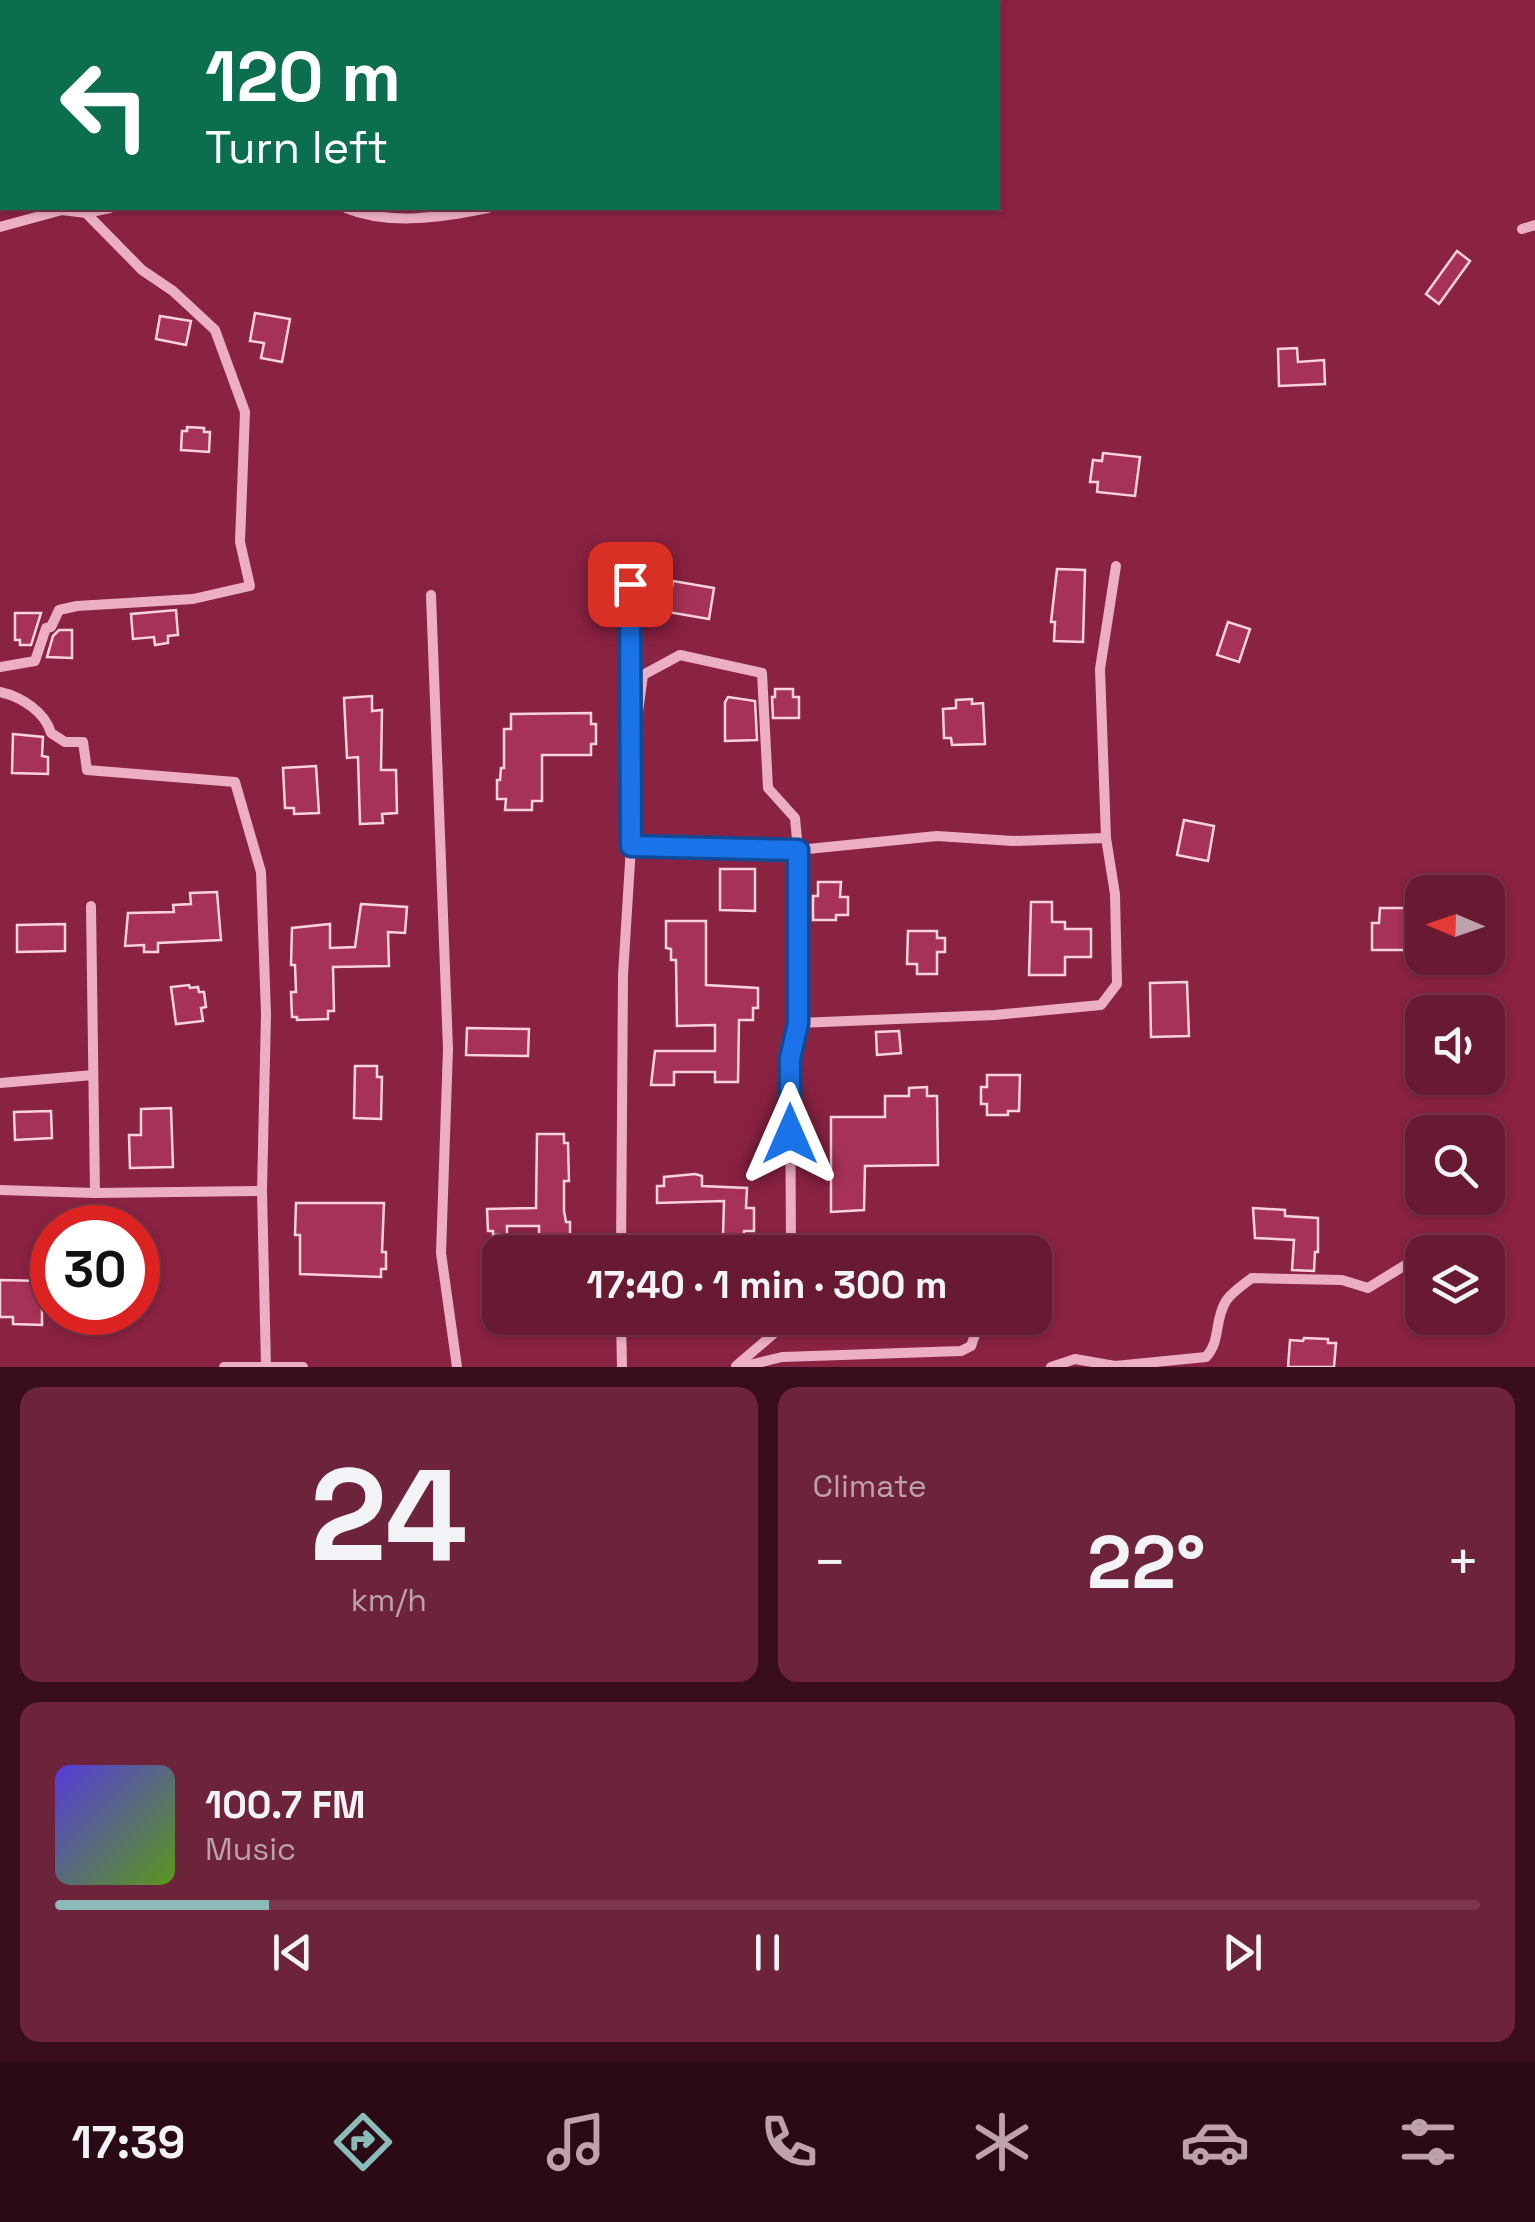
<!DOCTYPE html>
<meta charset="utf-8">
<style>
:root{--surface:#681a32;--page:#6d233a;--text:#f1f3f6;--muted:#bda1ac;--line:#7b384d;--accent:#8bbbb9}
body{margin:0;font-family:"Space Grotesk",sans-serif;background:var(--page);color:var(--text);height:100vh;display:flex;flex-direction:column;font-size:38px;white-space:nowrap}
*{box-sizing:border-box;margin:0}
p{font-size:32px;color:var(--muted)}
.icon{flex:none;width:55px;height:55px;fill:none;stroke:currentColor;stroke-width:2;stroke-linecap:round;stroke-linejoin:round}
.map{position:relative;height:1367px;overflow:hidden}
.drawer{display:flex;flex-direction:column;gap:20px;padding:20px;background:#390e1c;flex:1}
.drawer>*{flex:none}
.top-card{position:absolute;left:0px;top:0px;width:1000px;height:210px;box-shadow:0 2px 8px #0004,0 0 0 2px var(--line);background:#0b6e4f;color:#fff;overflow:hidden}
.needle{width:65px;rotate:272deg}
.tools{position:absolute;left:1405px;top:875px;display:grid;gap:20px}
.tools a{display:grid;place-items:center;width:100px;height:100px;border-radius:20px;background:var(--surface);box-shadow:0 2px 8px #0004,0 0 0 2px var(--line);font-size:50px}
.speed{position:absolute;left:30px;top:1205px;display:flex;gap:20px;font-size:50px;font-weight:700;text-align:center}
.speed>*{display:grid;place-content:center;width:130px;height:130px;border-radius:50%;background:var(--surface);box-shadow:0 2px 8px #0004,0 0 0 2px var(--line);line-height:1}
.speed .limit{border:15px solid #d22;background:#fff;color:#111}
.pin{position:absolute;display:grid;place-items:center;width:85px;height:85px;color:#fff;margin:-42px;border-radius:20px;box-shadow:0 5px 15px #0006}
.me{position:absolute;width:110px;margin:-55px;rotate:0deg;stroke-linejoin:round;filter:drop-shadow(0 0 8px #0008)}
.turn{display:flex;align-items:center;gap:35px;height:210px;padding:0 40px;font-size:45px}
.turn .icon{width:130px;height:130px;stroke-width:2.5}
.turn b{display:block;font-size:70px;line-height:85px}
.big{font-size:75px;font-weight:700;line-height:1.1}
.drawer .card{flex:1;display:flex;flex-direction:column;justify-content:center;gap:15px;min-width:0;padding:0 35px;border-radius:20px;background:var(--page)}
.drawer .dial{align-items:center;gap:0}
.dial b{font-size:130px;line-height:1}
.song{display:flex;align-items:center;gap:30px}
.cover{width:120px;height:120px;border-radius:15px;background:linear-gradient(135deg,hsl(250 70% 55%),hsl(90 70% 35%))}
.played{height:10px;border-radius:5px;background:linear-gradient(90deg,var(--accent) 15%,var(--line) 15%)}
.keys{display:flex;justify-content:space-around;direction:ltr}
.heat{display:flex;justify-content:space-between;align-items:center;font-size:55px;direction:ltr}
.drawer .tiles{flex:1;display:grid;gap:20px;grid-template-columns:1fr 1fr}
.card:last-child{grid-column:span 2}
.trip{position:absolute;left:482px;top:1235px;width:570px;height:100px;border-radius:20px;background:var(--surface);box-shadow:0 2px 8px #0004,0 0 0 2px var(--line);font-weight:700;line-height:100px;text-align:center}
.dock{display:flex;height:160px;justify-content:space-around;align-items:center;background:#2a0a14;color:var(--muted)}
.dock .icon{width:70px;height:70px}
.dock .on{color:var(--accent)}
.dock b{font-size:45px;color:var(--text)}
.map>svg:first-child{display:block}
.building{fill:#a73257;stroke:#f8d3df;stroke-width:2.5}
.lines{fill:none;stroke-linecap:round;stroke-linejoin:round}
.street{stroke:#ebaec2;stroke-width:10}
.route-casing{stroke:#114b97;stroke-width:25}
.route{stroke:#1a73e8;stroke-width:18}
</style>
<div class="map">
<svg width="1535" height="1367" viewBox="0 0 1535 1367">
<rect width="100%" height="100%" fill="#8a2242"/>
<g class="building">
<path d="M 1457,251 L 1470,261 L 1439,304 L 1426,294 Z"/>
<path d="M 255,313 L 290,319 L 282,362 L 261,358 L 264,343 L 250,341 Z"/>
<path d="M 160,316 L 191,321 L 186,345 L 156,339 Z"/>
<path d="M 1297,348 L 1298,362 L 1324,360 L 1325,384 L 1279,386 L 1278,349 Z"/>
<path d="M 187,427 L 204,428 L 204,432 L 210,432 L 209,452 L 181,450 L 182,431 L 187,431 Z"/>
<path d="M 1103,453 L 1140,457 L 1135,496 L 1097,492 L 1098,482 L 1090,482 L 1093,460 L 1102,461 Z"/>
<path d="M 1057,569 L 1085,570 L 1083,642 L 1054,641 L 1055,622 L 1051,622 Z"/>
<path d="M 673,581 L 714,588 L 709,619 L 668,612 Z"/>
<path d="M 176,610 L 178,635 L 168,636 L 168,643 L 155,645 L 154,637 L 133,639 L 131,614 Z"/>
<path d="M 15,613 L 41,613 L 31,645 L 20,645 L 20,640 L 15,640 Z"/>
<path d="M 1228,622 L 1250,629 L 1239,662 L 1217,655 Z"/>
<path d="M 59,630 L 72,630 L 72,658 L 47,657 L 53,636 Z"/>
<path d="M 775,689 L 793,689 L 793,697 L 799,697 L 799,718 L 773,718 L 772,697 L 775,697 Z"/>
<path d="M 372,696 L 372,711 L 382,710 L 381,770 L 396,770 L 397,813 L 382,814 L 383,823 L 360,824 L 358,757 L 347,758 L 344,698 Z"/>
<path d="M 728,697 L 755,701 L 757,740 L 725,741 L 725,702 Z"/>
<path d="M 972,699 L 972,704 L 983,703 L 985,744 L 952,745 L 951,738 L 944,738 L 943,709 L 956,708 L 956,700 Z"/>
<path d="M 591,713 L 591,724 L 596,724 L 596,744 L 591,744 L 591,755 L 542,755 L 542,801 L 532,801 L 532,810 L 505,810 L 506,799 L 497,799 L 497,780 L 500,780 L 501,768 L 504,768 L 504,729 L 511,729 L 511,714 Z"/>
<path d="M 13,734 L 43,737 L 42,756 L 48,757 L 48,774 L 12,773 Z"/>
<path d="M 316,766 L 319,813 L 294,814 L 294,808 L 285,808 L 283,768 Z"/>
<path d="M 1184,820 L 1214,826 L 1208,861 L 1177,855 Z"/>
<path d="M 720,869 L 755,869 L 755,911 L 720,910 Z"/>
<path d="M 818,882 L 841,882 L 840,897 L 848,897 L 848,915 L 836,915 L 836,920 L 813,920 L 813,896 L 818,896 Z"/>
<path d="M 217,892 L 221,940 L 158,943 L 158,952 L 144,952 L 144,945 L 125,946 L 128,913 L 174,912 L 173,905 L 191,904 L 190,893 Z"/>
<path d="M 1031,902 L 1052,902 L 1052,922 L 1065,922 L 1065,929 L 1091,929 L 1091,957 L 1065,957 L 1065,975 L 1029,975 Z"/>
<path d="M 361,904 L 407,907 L 405,933 L 388,932 L 389,966 L 333,967 L 334,1011 L 328,1011 L 328,1019 L 297,1020 L 297,1017 L 292,1017 L 291,992 L 296,992 L 295,965 L 291,965 L 292,928 L 330,924 L 330,948 L 355,947 Z"/>
<path d="M 1380,908 L 1414,908 L 1414,950 L 1372,950 L 1372,923 L 1379,923 Z"/>
<path d="M 666,921 L 706,921 L 706,985 L 758,988 L 758,1008 L 753,1008 L 753,1020 L 739,1020 L 738,1082 L 715,1082 L 715,1072 L 674,1072 L 674,1085 L 651,1085 L 655,1051 L 715,1051 L 715,1025 L 677,1026 L 676,960 L 671,960 L 671,949 L 666,948 Z"/>
<path d="M 65,924 L 65,951 L 17,952 L 17,925 Z"/>
<path d="M 908,931 L 937,931 L 937,938 L 945,938 L 945,952 L 937,952 L 937,974 L 917,974 L 917,964 L 907,964 Z"/>
<path d="M 1187,982 L 1189,1036 L 1151,1037 L 1150,983 Z"/>
<path d="M 189,985 L 190,988 L 198,987 L 199,992 L 204,992 L 206,1007 L 201,1008 L 203,1021 L 176,1024 L 171,987 Z"/>
<path d="M 467,1028 L 529,1029 L 528,1056 L 466,1055 Z"/>
<path d="M 899,1031 L 901,1053 L 877,1055 L 876,1032 Z"/>
<path d="M 355,1066 L 377,1066 L 377,1077 L 382,1077 L 381,1119 L 354,1118 Z"/>
<path d="M 987,1075 L 1020,1075 L 1019,1111 L 1008,1111 L 1008,1115 L 987,1115 L 987,1104 L 981,1104 L 981,1087 L 987,1087 Z"/>
<path d="M 927,1087 L 927,1096 L 937,1096 L 938,1165 L 865,1166 L 864,1210 L 831,1212 L 831,1117 L 885,1117 L 885,1096 L 909,1096 L 909,1088 Z"/>
<path d="M 171,1108 L 173,1167 L 130,1168 L 129,1135 L 141,1135 L 141,1109 Z"/>
<path d="M 51,1111 L 52,1138 L 15,1140 L 14,1112 Z"/>
<path d="M 537,1134 L 564,1134 L 564,1143 L 568,1143 L 569,1181 L 564,1181 L 564,1211 L 566,1222 L 570,1222 L 570,1252 L 539,1252 L 539,1226 L 507,1226 L 507,1234 L 493,1235 L 493,1231 L 488,1231 L 487,1209 L 536,1208 Z"/>
<path d="M 695,1174 L 702,1176 L 702,1186 L 747,1188 L 746,1208 L 754,1208 L 754,1231 L 744,1231 L 744,1236 L 723,1236 L 724,1201 L 657,1203 L 657,1186 L 664,1186 L 664,1177 Z"/>
<path d="M 296,1203 L 384,1203 L 382,1252 L 386,1252 L 386,1269 L 381,1269 L 381,1277 L 300,1274 L 300,1235 L 295,1235 Z"/>
<path d="M 1253,1208 L 1285,1210 L 1285,1216 L 1318,1218 L 1318,1252 L 1315,1252 L 1314,1271 L 1292,1270 L 1294,1240 L 1255,1238 Z"/>
<path d="M 0,1280 L 42,1281 L 42,1325 L 13,1324 L 13,1317 L 0,1317 Z"/>
<rect x="537" y="1318" width="34" height="15"/>
<path d="M 1304,1338 L 1328,1339 L 1328,1343 L 1336,1343 L 1334,1367 L 1288,1367 L 1290,1340 L 1303,1341 Z"/>
</g>
<g class="lines">
<g class="street">
<path d="M 331,2 L 333,0"/>
<path d="M 346,208 C 390,226 443,217 488,208"/>
<path d="M 0,227 L 62,210 L 86,213 L 110,208"/>
<path d="M 1522,229 L 1535,225"/>
<path d="M 630,584 L 630,728"/>
<path d="M 431,595 L 448,1049 L 441,1253 L 457,1367"/>
<path d="M 0,667 L 35,661 L 46,628 L 51,627 L 59,610 L 77,606 L 193,599 L 250,586 L 240,542 L 245,412 L 215,330 L 173,291 L 142,270 L 86,213"/>
<path d="M 0,692 C 22,697 45,712 51,733 L 65,742 L 83,742 L 87,770 L 235,782 L 261,872 L 266,1014 L 262,1191 L 266,1367"/>
<path d="M 631,763 L 643,675 L 680,655 L 762,673 L 768,788 L 795,818 L 798,850 L 798,1023 L 790,1059 L 791,1252"/>
<path d="M 631,846 L 798,850 L 937,836 L 1013,841 L 1106,838"/>
<path d="M 91,906 L 95,1193"/>
<path d="M 798,1023 L 995,1015 L 1101,1005 L 1117,984 L 1115,894 L 1106,838 L 1100,669 L 1116,566"/>
<path d="M 0,1083 L 93,1075"/>
<path d="M 0,1190 L 95,1193 L 262,1191"/>
<path d="M 621,1252 L 623,975 L 631,846 L 631,760"/>
<path d="M 621,1318 L 622,1367"/>
<path d="M 736,1366 L 792,1318"/>
<path d="M 224,1367 L 303,1367"/>
<path d="M 741,1367 L 782,1357 L 961,1351 L 971,1346 L 981,1318"/>
<path d="M 1051,1367 L 1075,1359 L 1115,1366 L 1206,1357 C 1221,1341 1214,1320 1226,1301 C 1232,1292 1243,1285 1252,1278 L 1342,1280 L 1368,1288 L 1407,1264"/>
</g>
</g>
<g class="lines">
<g class="route-casing">
<path id="route" d="M 630,584 L 631,846 L 798,850 L 798,1023 L 790,1059 L 790,1134"/>
</g>
<use href="#route" class="route"/>
</g>
</svg>
<div class="tools">
<a><svg class="needle" viewBox="-14 -14 28 28"><path d="M0-13l5 13h-10z" fill="#e53935"/><path d="M0 13l5-13h-10z" fill="#bda1ac"/></svg></a>
<a><svg class="icon" aria-label="sound" viewBox="0 0 24 24"><path d="M4 9h4l5-4v14l-5-4H4zM17 9q2 3 0 6"/></svg></a>
<a><svg class="icon" aria-label="search" viewBox="0 0 24 24"><circle cx="10" cy="10" r="6"/><path d="M15 15l6 6"/></svg></a>
<a><svg class="icon" aria-label="layers" viewBox="0 0 24 24"><path d="M12 4l9 5-9 5-9-5zM3 14l9 5 9-5"/></svg></a>
</div>
<div class="speed"><div class="limit">30</div></div>
<div class="pin" style="left:630px;top:584px;background:#d93025"><svg class="icon" aria-label="arrive" viewBox="0 0 24 24"><path d="M6 21V4h12l-3 4 3 4H6"/></svg></div>
<svg class="me" style="left:790px;top:1134px" viewBox="-20 -20 40 40"><path d="M0-17L14 15 0 8-14 15z" fill="#1a73e8" stroke="#fff" stroke-width="4"/></svg>
<div class="trip">17:40 · 1 min · 300 m</div>
<div class="top-card">
<div class="turn"><svg class="icon" aria-label="left" viewBox="0 0 24 24"><path d="M17 20v-9H6M10 6l-5 5 5 5"/></svg><div><b>120 m</b>Turn left</div></div>
</div>
</div>
<section class="drawer">
<div class="tiles">
<div class="card dial"><b>24</b><p>km/h</p></div>
<div class="card"><p>Climate</p>
<div class="heat"><a>−</a><b class="big">22°</b><a>+</a></div>
</div>
<div class="card">
<div class="song"><i class="cover"></i><div><b>100.7 FM</b><p>Music</p></div></div>
<div class="played"></div>
<div class="keys"><svg class="icon" aria-label="previous" viewBox="0 0 24 24"><path d="M18 5L8 12l10 7zM5 5v14"/></svg><svg class="icon" aria-label="pause" viewBox="0 0 24 24"><path d="M8 5v14M16 5v14"/></svg><svg class="icon" aria-label="next" viewBox="0 0 24 24"><path d="M6 5l10 7-10 7zM19 5v14"/></svg></div>
</div>
</div>
</section>
<nav class="dock">
<b>17:39</b>
<svg class="icon on" aria-label="directions" viewBox="0 0 24 24"><path d="M12 3l9 9-9 9-9-9zM9 14v-3h6M13 9l2 2-2 2"/></svg>
<svg class="icon" aria-label="music" viewBox="0 0 24 24"><path d="M9 18V5l10-2v13"/><circle cx="6" cy="18" r="3"/><circle cx="16" cy="16" r="3"/></svg>
<svg class="icon" aria-label="phone" viewBox="0 0 24 24"><path d="M5 4h4l2 5-3 2q2 4 5 5l2-3 5 2v4C11 20 4 13 5 4z"/></svg>
<svg class="icon" aria-label="climate" viewBox="0 0 24 24"><path d="M12 3v18M4 7l16 10M4 17L20 7"/></svg>
<svg class="icon" aria-label="car" viewBox="0 0 24 24"><path d="M5 17H2v-5l4-1 3-4h7l3 4 3 1v5h-3M9 17h6M6 11h13"/><circle cx="7" cy="17" r="2"/><circle cx="17" cy="17" r="2"/></svg>
<svg class="icon" aria-label="filters" viewBox="0 0 24 24"><path d="M4 7h16M4 17h16"/><circle cx="9" cy="7" r="2"/><circle cx="15" cy="17" r="2"/></svg>
</nav>
